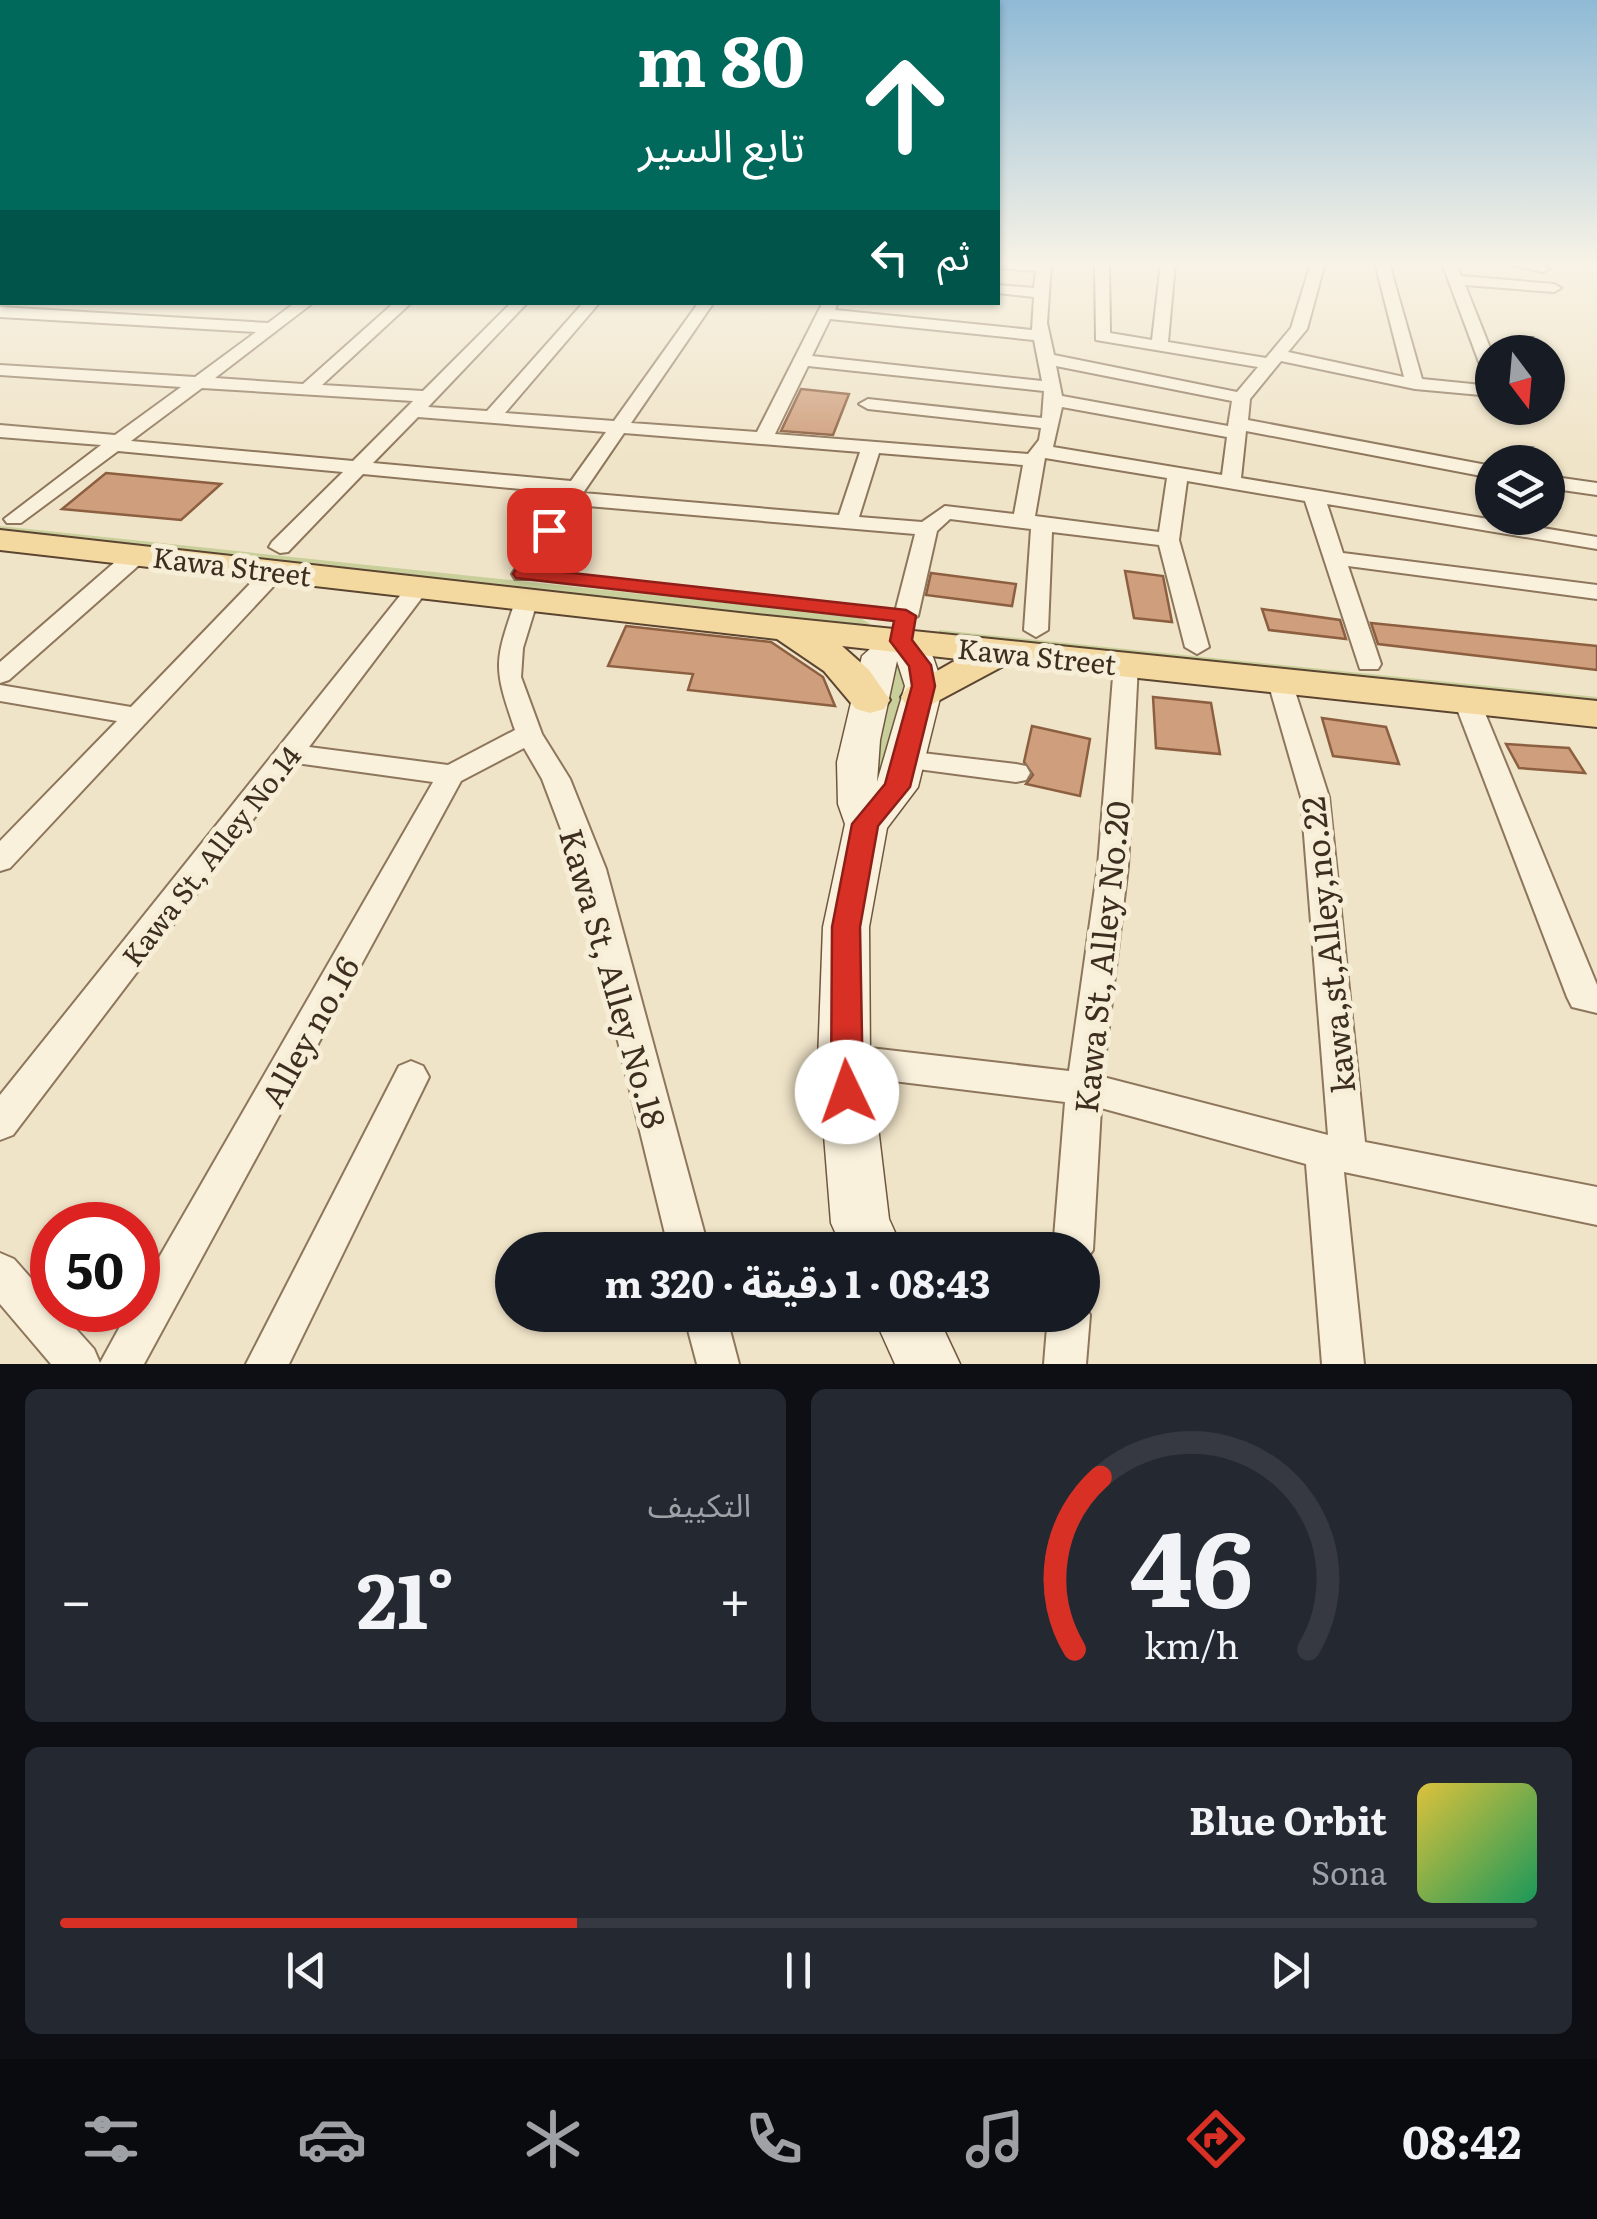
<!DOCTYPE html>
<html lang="ar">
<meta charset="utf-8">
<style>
:root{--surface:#171b24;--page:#242831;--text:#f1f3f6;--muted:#9ea1a6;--line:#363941;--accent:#d93025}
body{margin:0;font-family:Literata,"Noto Sans Arabic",serif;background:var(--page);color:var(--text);direction:rtl;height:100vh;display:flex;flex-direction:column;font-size:38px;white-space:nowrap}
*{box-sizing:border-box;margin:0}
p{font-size:32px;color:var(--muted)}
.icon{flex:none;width:55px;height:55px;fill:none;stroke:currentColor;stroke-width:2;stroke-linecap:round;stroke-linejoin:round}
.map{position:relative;height:1364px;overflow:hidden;direction:ltr}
.side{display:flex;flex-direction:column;gap:25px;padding:25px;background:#0d0f14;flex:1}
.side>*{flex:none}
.guide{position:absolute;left:0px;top:0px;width:1000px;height:305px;box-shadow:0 2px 8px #0004;direction:rtl;background:#00695c;color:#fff;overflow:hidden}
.needle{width:65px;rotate:164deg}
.fabs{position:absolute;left:1475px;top:335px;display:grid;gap:20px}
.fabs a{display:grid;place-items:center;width:90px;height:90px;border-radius:50%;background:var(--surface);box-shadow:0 2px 8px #0004;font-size:50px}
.speed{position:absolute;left:30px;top:1202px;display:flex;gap:20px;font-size:50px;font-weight:700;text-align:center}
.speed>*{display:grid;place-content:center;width:130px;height:130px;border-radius:50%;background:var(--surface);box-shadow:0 2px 8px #0004;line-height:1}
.speed .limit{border:15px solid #d22;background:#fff;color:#111}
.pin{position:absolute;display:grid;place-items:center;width:85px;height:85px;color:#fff;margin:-42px;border-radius:20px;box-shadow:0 5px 15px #0006}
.me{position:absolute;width:110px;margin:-55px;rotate:357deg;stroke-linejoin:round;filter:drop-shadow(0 0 8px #0008)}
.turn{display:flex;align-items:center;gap:35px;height:210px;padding:0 30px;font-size:45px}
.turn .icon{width:130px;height:130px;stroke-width:2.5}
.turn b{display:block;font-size:70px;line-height:85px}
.then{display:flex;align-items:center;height:95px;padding:0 30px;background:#0003;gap:20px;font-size:38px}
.big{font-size:75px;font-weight:700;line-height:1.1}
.side .card{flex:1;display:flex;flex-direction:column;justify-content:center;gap:15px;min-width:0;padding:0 35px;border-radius:15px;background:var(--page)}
.side .dial{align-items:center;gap:0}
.dial svg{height:260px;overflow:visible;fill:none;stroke:var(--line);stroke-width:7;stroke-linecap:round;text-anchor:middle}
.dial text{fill:var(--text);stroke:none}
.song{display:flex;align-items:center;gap:30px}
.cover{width:120px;height:120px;border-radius:15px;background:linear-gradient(135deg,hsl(50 70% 55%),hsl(150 70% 35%))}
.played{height:10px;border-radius:5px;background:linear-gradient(90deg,var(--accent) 35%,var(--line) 35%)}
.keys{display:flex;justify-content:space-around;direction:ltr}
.heat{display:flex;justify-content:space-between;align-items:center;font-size:55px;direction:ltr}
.side .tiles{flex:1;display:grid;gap:25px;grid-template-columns:1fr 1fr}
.card:last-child{grid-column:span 2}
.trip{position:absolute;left:495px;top:1232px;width:605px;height:100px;border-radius:50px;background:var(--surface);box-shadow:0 2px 8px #0004;font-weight:700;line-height:100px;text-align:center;direction:rtl}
.tab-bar{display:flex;height:160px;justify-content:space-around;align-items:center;background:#090b0e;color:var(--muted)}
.tab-bar .icon{width:70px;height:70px}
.tab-bar .selected{color:var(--accent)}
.tab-bar b{font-size:45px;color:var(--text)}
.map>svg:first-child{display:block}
.green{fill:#c9cf9b}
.building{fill:#cf9f7d;stroke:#8d5f41;stroke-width:2.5}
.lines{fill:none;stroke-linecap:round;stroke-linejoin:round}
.street-casing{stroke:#8d765c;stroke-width:4}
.secondary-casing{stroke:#6f573f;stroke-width:3}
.primary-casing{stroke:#5b4430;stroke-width:4}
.street{fill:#faf1dc;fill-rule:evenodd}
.secondary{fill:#faf1dc;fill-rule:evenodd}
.primary{fill:#f3d9a0;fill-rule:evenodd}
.route{fill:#d93025;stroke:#8d1f18;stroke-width:2.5}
.labels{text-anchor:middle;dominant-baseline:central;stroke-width:10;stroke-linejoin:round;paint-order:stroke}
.street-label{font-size:28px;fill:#3d2e20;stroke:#f7eed8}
.near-street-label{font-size:32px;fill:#3d2e20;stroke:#f7eed8}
</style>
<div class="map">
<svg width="1597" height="1364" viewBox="0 0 1597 1364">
<rect width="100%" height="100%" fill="#f0e4c8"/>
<g class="green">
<path d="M 0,526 L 859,617 L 870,624 L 860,627 L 0,534 Z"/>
<path d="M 939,630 L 1597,697 L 1597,707 L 939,634 Z"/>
<path d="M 903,660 L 913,671 L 881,787 L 873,780 L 889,662 Z"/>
</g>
<g class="building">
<path d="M 801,389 L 849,394 L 833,435 L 781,431 Z"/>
<path d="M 106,473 L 221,484 L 181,520 L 62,509 Z"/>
<path d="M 1125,571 L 1163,576 L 1172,622 L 1134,618 Z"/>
<path d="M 931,573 L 1016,584 L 1012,606 L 926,595 Z"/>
<path d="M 1262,609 L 1340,620 L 1346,639 L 1269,630 Z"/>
<path d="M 1371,623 L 1597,646 L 1597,670 L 1378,644 Z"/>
<path d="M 626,626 L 771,642 L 823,677 L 835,706 L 688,690 L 693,674 L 608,666 Z"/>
<path d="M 1153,697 L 1211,703 L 1220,754 L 1156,748 Z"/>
<path d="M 1322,718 L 1386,727 L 1399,764 L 1333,756 Z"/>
<path d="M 1032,726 L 1090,739 L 1080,796 L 1026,784 L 1033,775 L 1024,762 Z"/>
<path d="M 1506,744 L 1569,748 L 1585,773 L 1519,768 Z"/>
</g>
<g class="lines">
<g class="street-casing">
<g id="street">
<path d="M 998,263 L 1051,263 L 1047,323 L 1054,355 L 1237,392 L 1258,367 L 1096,340 L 1095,263 L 1109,263 L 1110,333 L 1152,340 L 1161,263 L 1175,263 L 1168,342 L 1266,358 L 1291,328 L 1311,263 L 1325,263 L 1307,329 L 1288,352 L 1404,377 L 1375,263 L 1389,263 L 1422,379 L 1492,386 L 1492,396 L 1415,389 L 1281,361 L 1250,399 L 1248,420 L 1492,466 L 1492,478 L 1246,431 L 1241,478 L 1597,537 L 1597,549 L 1327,504 L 1343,553 L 1597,585 L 1597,599 L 1348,566 L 1381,664 L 1378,669 L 1360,669 L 1305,501 L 1187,481 L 1179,540 L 1209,647 L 1197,654 L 1185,647 L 1159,545 L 1052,532 L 1048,630 L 1036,637 L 1024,630 L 1031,529 L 950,519 L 937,531 L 918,616 L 906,623 L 894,616 L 915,534 L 576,505 L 531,579 L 515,579 L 512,574 L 563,493 L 363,474 L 288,552 L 280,553 L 269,547 L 272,542 L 343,472 L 118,451 L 21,523 L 7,523 L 4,519 L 101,445 L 0,437 L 0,425 L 115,435 L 181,387 L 0,375 L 0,365 L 195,377 L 256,332 L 0,317 L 0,307 L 268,323 L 296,302 L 314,302 L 215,378 L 303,384 L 395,302 L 412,302 L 322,385 L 423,391 L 512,302 L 528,302 L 428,407 L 487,411 L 584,302 L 600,302 L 505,413 L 614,421 L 699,302 L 714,302 L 631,423 L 757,432 L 823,302 L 838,302 L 835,310 L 1032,330 L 1034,297 L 998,293 L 998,285 L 1034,288 L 1036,271 L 998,268 ZM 830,319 L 1034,340 L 1042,381 L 812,356 ZM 808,366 L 1044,391 L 1042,418 L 868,399 L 859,404 L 868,409 L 1041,428 L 1039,440 L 1028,454 L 775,434 ZM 1056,366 L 1232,401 L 1228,426 L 1062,396 ZM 202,388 L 413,401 L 353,461 L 131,441 ZM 1062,407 L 1227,437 L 1222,475 L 1053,447 ZM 418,417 L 606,432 L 571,481 L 373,463 ZM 624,433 L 860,452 L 839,515 L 583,493 ZM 879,453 L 1023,465 L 1014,514 L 945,506 L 922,522 L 859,517 ZM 1045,458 L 1167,478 L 1159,532 L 1035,516 Z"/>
<path d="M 1442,263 L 1456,263 L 1461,276 L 1554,284 L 1561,288 L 1554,292 L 1465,285 L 1492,353 L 1492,378 L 1483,373 Z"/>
<path d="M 1502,263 L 1540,263 L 1550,268 L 1543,272 Z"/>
<path d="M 1548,476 L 1597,483 L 1597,495 L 1548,488 Z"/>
<path d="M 138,547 L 149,554 L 146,559 L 9,680 L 0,683 L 0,662 L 130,549 Z"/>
<path d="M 276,563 L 284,565 L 287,570 L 284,575 L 10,868 L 0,871 L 0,841 L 117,721 L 0,701 L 0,685 L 131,707 L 268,565 Z"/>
<path d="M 419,580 L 430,587 L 309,747 L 448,765 L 515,730 C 493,666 494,663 516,599 L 527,592 L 535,594 L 538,599 L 523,648 L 521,677 L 542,734 L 570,779 L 606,869 L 709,1250 L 669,1250 L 576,869 L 542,779 L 524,748 L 461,781 L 144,1364 L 51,1364 L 0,1304 L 0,1253 L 14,1259 L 52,1302 L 52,1310 L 59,1310 L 94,1349 L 100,1363 L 129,1310 L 138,1310 L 138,1294 L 433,782 L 296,763 L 13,1135 L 0,1140 L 0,1095 L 411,582 Z"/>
<path d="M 1126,656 L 1138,664 L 1128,866 L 1103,1077 L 1328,1135 L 1301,797 L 1268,682 L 1280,674 L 1292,682 L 1329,797 L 1365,1142 L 1597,1187 L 1597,1225 L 1344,1172 L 1364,1364 L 1322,1364 L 1306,1164 L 1101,1108 L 1093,1250 L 1082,1266 L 1082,1250 L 1053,1250 L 1065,1102 L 844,1075 L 832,1071 L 827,1060 L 832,1049 L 844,1045 L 1069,1071 L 1098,866 L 1114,664 Z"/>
<path d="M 1467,693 L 1480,701 L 1597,985 L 1597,1013 L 1572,1007 L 1567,997 L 1454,701 Z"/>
<path d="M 905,751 L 1016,764 L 1026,766 L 1030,773 L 1026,780 L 1016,782 L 895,766 L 892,760 L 895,754 Z"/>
<path d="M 411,1061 L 423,1066 L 429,1077 L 289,1364 L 246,1364 L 399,1066 Z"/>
<path d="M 1082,1300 L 1090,1315 L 1086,1364 L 1044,1364 L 1048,1315 L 1082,1315 Z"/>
<path d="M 684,1315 L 726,1315 L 739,1364 L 697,1364 Z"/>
</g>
</g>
<g class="secondary-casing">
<g id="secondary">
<path d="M 901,630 L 914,633 L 933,657 L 943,686 L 918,787 L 887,828 L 869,927 L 870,1060 L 889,1219 L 903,1250 L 843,1250 L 831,1223 L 818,1060 L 823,927 L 845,824 L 838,804 L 837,762 L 862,656 L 888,633 ZM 897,661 L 905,686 L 877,782 L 880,740 Z"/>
<path d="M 873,1315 L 937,1315 L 960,1364 L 895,1364 Z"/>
</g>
</g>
<g class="primary-casing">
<path id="primary" d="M 0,530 L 767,616 L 1597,701 L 1597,727 L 1007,664 L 921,710 L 907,706 L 901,697 L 907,688 L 958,659 L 842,646 L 869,670 L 890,700 L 884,709 L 870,713 L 856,709 L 824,671 L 777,639 L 0,550 Z"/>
</g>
<use href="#street" class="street"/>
<use href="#secondary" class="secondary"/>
<use href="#primary" class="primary"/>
</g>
<linearGradient id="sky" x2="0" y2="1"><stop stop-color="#8fbad6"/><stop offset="0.58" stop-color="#f8f3e6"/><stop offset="1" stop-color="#f8f3e6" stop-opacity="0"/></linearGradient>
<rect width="1597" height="454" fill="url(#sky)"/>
<path class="route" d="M 549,525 L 559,530 L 536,569 L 906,610 L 916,616 L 912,640 L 931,665 L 935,686 L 910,787 L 878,826 L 860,927 L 863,1092 L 858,1103 L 847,1107 L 836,1103 L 831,1092 L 832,927 L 852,824 L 885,784 L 912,686 L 909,666 L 890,641 L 894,621 L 516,578 L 513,574 L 542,526 Z"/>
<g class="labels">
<g class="street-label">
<text transform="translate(232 565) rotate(7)">Kawa Street</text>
<text transform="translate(1037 655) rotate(6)">Kawa Street</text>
<text transform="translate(210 855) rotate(-52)">Kawa St, Alley No.14</text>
</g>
<g class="near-street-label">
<text transform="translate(1326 945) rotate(-96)">kawa,st,Alley,no.22</text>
<text transform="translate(1100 957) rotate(-84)">Kawa St, Alley No.20</text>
<text transform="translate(615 978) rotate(74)">Kawa St, Alley No.18</text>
<text transform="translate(308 1031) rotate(-61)">Alley no.16</text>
</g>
</g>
</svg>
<div class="fabs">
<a><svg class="needle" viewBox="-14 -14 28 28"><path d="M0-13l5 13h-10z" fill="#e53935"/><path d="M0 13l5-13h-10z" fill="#9ea1a6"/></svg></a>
<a><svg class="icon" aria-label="layers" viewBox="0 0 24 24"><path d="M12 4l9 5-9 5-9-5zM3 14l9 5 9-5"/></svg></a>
</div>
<div class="speed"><div class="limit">50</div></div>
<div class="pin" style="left:549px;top:530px;background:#d93025"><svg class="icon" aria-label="arrive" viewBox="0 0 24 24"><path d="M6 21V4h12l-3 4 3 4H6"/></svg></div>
<svg class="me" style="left:847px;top:1092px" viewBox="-20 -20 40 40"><circle r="19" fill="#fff"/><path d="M0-13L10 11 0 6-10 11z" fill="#d93025"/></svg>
<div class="trip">08:43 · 1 دقيقة · 320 m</div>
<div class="guide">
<div class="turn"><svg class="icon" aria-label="ahead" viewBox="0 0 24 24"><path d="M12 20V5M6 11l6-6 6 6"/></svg><div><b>80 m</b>تابع السير</div></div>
<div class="then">ثم<svg class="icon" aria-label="left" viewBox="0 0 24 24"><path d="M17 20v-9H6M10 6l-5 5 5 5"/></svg></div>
</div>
</div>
<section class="side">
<div class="tiles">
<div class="card dial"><svg viewBox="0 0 100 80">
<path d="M14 69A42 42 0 1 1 86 69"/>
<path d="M14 69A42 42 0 0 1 22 16" stroke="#d93025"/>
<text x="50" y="56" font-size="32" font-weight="700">46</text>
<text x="50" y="72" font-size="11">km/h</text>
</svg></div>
<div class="card"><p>التكييف</p>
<div class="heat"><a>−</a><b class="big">21°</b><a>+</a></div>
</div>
<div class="card">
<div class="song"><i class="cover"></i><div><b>Blue Orbit</b><p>Sona</p></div></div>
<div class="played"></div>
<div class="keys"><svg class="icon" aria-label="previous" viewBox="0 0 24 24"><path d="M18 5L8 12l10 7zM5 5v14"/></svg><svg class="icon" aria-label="pause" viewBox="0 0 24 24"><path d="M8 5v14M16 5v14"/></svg><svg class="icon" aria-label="next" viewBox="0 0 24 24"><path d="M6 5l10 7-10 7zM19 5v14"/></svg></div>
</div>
</div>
</section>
<nav class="tab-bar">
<b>08:42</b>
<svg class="icon selected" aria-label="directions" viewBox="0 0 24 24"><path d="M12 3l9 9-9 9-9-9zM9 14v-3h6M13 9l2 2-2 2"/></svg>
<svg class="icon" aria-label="music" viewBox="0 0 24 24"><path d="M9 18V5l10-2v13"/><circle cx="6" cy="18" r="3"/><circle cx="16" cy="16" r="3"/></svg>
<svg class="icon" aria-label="phone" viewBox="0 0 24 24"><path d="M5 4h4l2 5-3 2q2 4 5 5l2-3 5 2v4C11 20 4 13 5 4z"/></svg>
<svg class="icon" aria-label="climate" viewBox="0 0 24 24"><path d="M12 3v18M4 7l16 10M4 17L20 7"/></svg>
<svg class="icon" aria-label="car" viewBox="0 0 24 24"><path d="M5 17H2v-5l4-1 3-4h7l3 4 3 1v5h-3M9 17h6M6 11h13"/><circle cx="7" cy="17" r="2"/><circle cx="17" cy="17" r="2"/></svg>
<svg class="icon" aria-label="filters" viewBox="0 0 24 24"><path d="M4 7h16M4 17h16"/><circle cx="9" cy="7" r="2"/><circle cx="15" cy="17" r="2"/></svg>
</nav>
